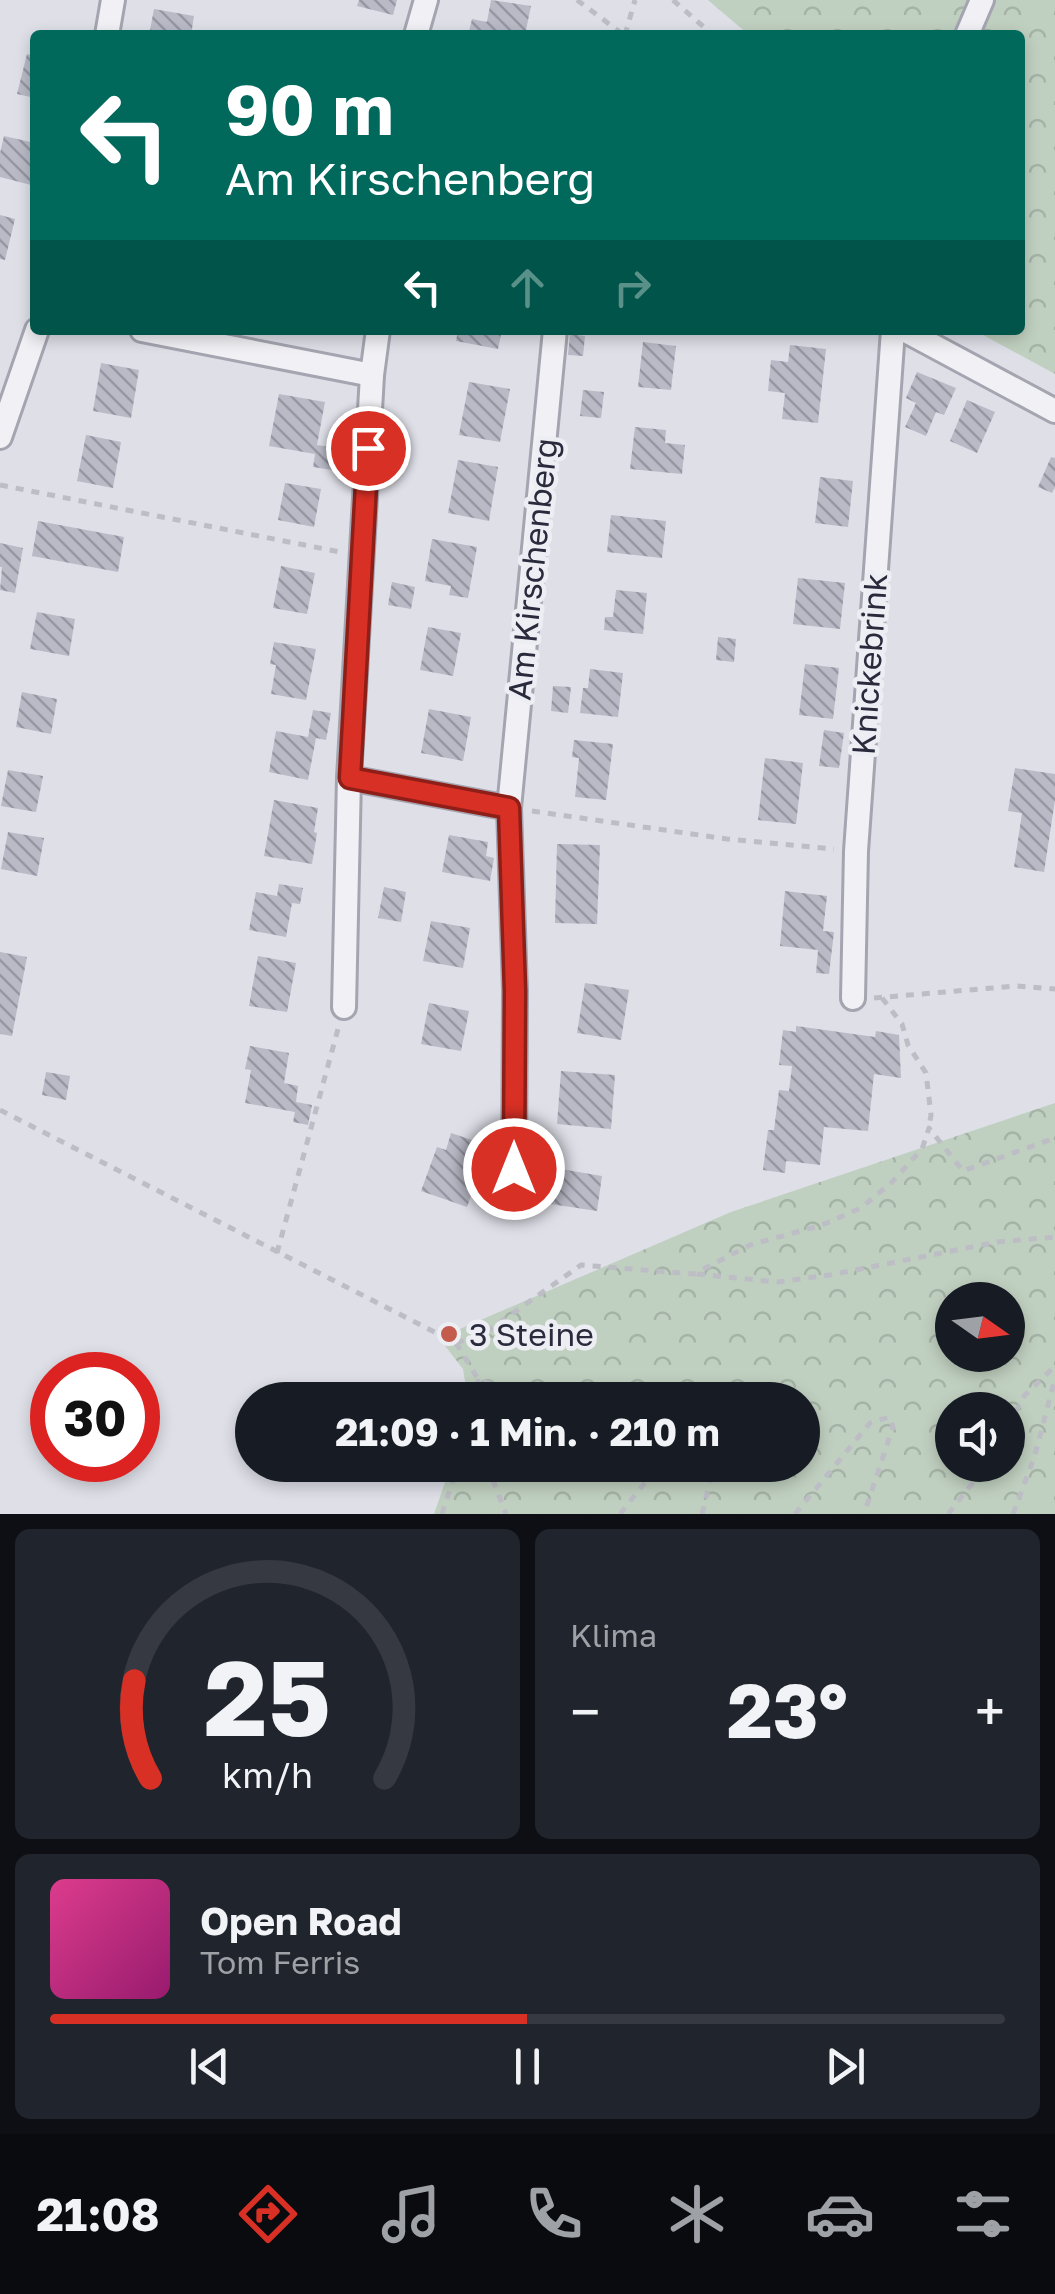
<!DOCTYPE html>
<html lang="de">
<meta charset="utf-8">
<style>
:root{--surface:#171b24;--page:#20242c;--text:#f1f3f6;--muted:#9ea1a6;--line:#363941;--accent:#d93025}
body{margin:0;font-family:"Golos Text",sans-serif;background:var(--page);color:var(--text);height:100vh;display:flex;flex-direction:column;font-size:38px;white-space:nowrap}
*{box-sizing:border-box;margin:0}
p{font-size:32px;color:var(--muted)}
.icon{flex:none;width:55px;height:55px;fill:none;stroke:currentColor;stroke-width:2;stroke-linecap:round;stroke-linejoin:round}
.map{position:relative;height:1514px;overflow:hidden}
.side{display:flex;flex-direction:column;gap:15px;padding:15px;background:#0d0f14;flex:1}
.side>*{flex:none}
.banner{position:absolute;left:30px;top:30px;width:995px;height:305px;border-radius:10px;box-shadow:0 5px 15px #0003;background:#00695c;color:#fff;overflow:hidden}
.needle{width:65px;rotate:104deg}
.fabs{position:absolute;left:935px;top:1282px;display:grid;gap:20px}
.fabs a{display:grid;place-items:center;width:90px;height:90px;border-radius:50%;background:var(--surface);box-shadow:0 5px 15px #0003;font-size:50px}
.speed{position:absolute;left:30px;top:1352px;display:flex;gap:20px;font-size:50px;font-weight:700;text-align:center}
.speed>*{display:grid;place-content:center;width:130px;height:130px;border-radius:50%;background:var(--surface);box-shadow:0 5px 15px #0003;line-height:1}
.speed .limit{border:15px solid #d22;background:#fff;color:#111}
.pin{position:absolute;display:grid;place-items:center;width:85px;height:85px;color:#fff;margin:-42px;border:5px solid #fff;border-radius:50%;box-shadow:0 2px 10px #0007}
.me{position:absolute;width:110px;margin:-55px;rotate:0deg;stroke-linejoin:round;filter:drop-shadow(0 0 8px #0008)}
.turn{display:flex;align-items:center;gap:35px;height:210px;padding:0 30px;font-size:45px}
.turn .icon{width:130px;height:130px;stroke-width:2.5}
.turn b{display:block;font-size:70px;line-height:85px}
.lanes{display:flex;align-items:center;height:95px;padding:0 30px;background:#0003;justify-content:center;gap:50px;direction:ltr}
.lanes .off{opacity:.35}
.big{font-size:75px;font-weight:700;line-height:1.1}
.side .tile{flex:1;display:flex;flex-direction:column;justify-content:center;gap:15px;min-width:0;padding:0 35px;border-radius:15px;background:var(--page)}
.side .dial{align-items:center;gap:0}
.dial svg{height:260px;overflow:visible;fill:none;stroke:var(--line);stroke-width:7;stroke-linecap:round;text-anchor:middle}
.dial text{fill:var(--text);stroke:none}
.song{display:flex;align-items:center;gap:30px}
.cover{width:120px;height:120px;border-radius:15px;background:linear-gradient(135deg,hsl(330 70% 55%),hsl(320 70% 35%))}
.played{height:10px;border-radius:5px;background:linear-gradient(90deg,var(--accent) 50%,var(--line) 50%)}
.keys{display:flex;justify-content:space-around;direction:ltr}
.heat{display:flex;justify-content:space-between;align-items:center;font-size:55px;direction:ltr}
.side .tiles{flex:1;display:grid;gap:15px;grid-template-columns:1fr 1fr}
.tile:last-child{grid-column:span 2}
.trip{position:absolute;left:235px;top:1382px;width:585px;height:100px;border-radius:50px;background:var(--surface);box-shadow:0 5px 15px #0003;font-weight:700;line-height:100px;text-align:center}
.tab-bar{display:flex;height:160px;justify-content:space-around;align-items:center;background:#090b0e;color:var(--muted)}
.tab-bar .icon{width:70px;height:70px}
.tab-bar .on{color:var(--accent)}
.tab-bar b{font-size:45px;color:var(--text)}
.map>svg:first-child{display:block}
.forest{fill:url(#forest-crowns);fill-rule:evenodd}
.building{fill:url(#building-back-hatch)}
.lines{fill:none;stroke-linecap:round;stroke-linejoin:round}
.minor-casing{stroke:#a4a5b0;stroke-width:28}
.path{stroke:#bdbdc5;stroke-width:5;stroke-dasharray:8 8;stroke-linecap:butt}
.minor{stroke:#f1f1f5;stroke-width:22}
.route-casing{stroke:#8d1f18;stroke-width:25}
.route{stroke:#d93025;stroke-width:18}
.poi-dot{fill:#c35c4c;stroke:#edeef4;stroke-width:4}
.labels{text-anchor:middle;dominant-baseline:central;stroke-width:9;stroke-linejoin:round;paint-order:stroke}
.street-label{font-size:32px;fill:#292a3c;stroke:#edeef4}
.poi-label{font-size:32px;fill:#292a3c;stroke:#edeef4;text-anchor:start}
</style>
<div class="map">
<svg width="1055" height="1514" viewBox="0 0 1055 1514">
<defs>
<pattern id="forest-crowns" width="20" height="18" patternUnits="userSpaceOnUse" patternTransform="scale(2.5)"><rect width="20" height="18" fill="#c0d0c0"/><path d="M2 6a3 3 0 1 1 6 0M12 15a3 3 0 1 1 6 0" fill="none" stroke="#a5b3a6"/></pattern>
<pattern id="building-back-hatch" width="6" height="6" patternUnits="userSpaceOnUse" patternTransform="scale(2.5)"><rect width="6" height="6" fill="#b9bac6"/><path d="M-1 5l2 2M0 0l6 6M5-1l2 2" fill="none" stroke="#9697a2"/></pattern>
</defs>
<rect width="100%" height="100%" fill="#dedfe7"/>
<g class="forest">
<path d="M 708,0 L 1055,0 L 1055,374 L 974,330 L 1020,330 L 1020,35 L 749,35 Z"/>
<path d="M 1055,1103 L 1055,1514 L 434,1514 L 451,1465 L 802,1465 L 802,1400 L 468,1400 L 463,1369 L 439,1338 L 731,1212 ZM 952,1300 L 1008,1300 L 1008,1355 L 952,1355 ZM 952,1410 L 1008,1410 L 1008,1465 L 952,1465 Z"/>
</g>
<g class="building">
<path d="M 359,0 L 397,0 L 393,15 L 357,6 Z"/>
<path d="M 491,0 L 531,6 L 525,35 L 468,35 L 472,19 L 487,22 Z"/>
<path d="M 154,9 L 194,16 L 191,35 L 149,35 Z"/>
<path d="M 27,54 L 35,56 L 35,98 L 17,94 Z"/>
<path d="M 4,136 L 35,143 L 35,186 L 0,177 L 0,153 Z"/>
<path d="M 0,215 L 15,219 L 5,260 L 0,259 Z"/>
<path d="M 458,330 L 502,330 L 498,349 L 456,341 Z"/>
<path d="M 570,334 L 585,336 L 583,356 L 568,355 Z"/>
<path d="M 643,342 L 676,346 L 671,390 L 638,387 Z"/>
<path d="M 790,345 L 826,349 L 818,423 L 782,419 L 785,393 L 768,391 L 771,360 L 788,362 Z"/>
<path d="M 101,363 L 139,370 L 131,418 L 93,411 Z"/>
<path d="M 917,372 L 956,388 L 944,415 L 936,412 L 926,436 L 905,427 L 916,403 L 906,398 Z"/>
<path d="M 469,382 L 510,389 L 500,442 L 459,435 Z"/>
<path d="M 583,390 L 604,392 L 601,418 L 580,416 Z"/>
<path d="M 279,394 L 325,402 L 317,445 L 336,448 L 332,470 L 313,467 L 315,454 L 269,446 Z"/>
<path d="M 967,400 L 995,412 L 977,453 L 950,441 Z"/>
<path d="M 635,427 L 666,430 L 665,443 L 685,445 L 682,474 L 630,469 Z"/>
<path d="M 86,435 L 121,442 L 113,488 L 77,481 Z"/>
<path d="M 1051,457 L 1055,458 L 1055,487 L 1052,493 L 1038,487 Z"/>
<path d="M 458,460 L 498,467 L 489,521 L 448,513 Z"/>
<path d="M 820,477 L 853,481 L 848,527 L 815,523 Z"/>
<path d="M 285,483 L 321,489 L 314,527 L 278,520 Z"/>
<path d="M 611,515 L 666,521 L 662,558 L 607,552 Z"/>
<path d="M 38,521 L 124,537 L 118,572 L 32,556 Z"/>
<path d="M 432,539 L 477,547 L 468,598 L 449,595 L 451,586 L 425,581 Z"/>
<path d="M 0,543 L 23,548 L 15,593 L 0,590 L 2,567 L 0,567 Z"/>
<path d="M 281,566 L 315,573 L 307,614 L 273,608 Z"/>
<path d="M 798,578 L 845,583 L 840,629 L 793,624 Z"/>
<path d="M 392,582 L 415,587 L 411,609 L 388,605 Z"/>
<path d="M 616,590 L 647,593 L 643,634 L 604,630 L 605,617 L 613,617 Z"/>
<path d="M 37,612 L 75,619 L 69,656 L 30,649 Z"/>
<path d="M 428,627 L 461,633 L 453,676 L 420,670 Z"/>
<path d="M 718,637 L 736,639 L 734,662 L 716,660 Z"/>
<path d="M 274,642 L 316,649 L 306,700 L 271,694 L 276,665 L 270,664 Z"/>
<path d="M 805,664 L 839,668 L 833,719 L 799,715 Z"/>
<path d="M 590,669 L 623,673 L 618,717 L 580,713 L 583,688 L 588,688 Z"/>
<path d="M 553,686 L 571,687 L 568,713 L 551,711 Z"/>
<path d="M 22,692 L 57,699 L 51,734 L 16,727 Z"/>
<path d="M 429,709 L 471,717 L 463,761 L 421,753 Z"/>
<path d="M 313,710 L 331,713 L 326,740 L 316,738 L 308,780 L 269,772 L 276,731 L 308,737 Z"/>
<path d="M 824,730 L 844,733 L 839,768 L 819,766 Z"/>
<path d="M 574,740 L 613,744 L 606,800 L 575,797 L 579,758 L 572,757 Z"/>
<path d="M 765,758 L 803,763 L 796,824 L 758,820 Z"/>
<path d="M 1015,768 L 1055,774 L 1055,800 L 1044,872 L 1014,867 L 1022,813 L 1008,811 Z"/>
<path d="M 8,770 L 43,776 L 36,812 L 1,806 Z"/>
<path d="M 274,800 L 318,808 L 314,832 L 317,833 L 312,864 L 264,856 Z"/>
<path d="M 8,832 L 44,838 L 37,876 L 1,869 Z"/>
<path d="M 449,835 L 488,842 L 486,856 L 494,858 L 490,881 L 442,872 Z"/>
<path d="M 557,844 L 600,845 L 597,924 L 555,923 Z"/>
<path d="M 279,884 L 303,888 L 300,904 L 292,903 L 286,937 L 249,930 L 256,892 L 277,896 Z"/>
<path d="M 384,887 L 406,892 L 401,922 L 378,918 Z"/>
<path d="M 785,891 L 827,896 L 823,931 L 834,932 L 829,974 L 816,973 L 818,950 L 780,946 Z"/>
<path d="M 431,921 L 470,928 L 463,968 L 423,961 Z"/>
<path d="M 0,952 L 27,957 L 12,1036 L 0,1034 Z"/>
<path d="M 258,956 L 296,963 L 287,1012 L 249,1006 Z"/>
<path d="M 585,983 L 629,990 L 621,1040 L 577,1033 Z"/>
<path d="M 429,1003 L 469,1011 L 461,1051 L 421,1044 Z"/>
<path d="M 796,1026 L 875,1037 L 876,1031 L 899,1035 L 901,1078 L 874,1074 L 868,1131 L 824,1127 L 820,1165 L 786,1161 L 785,1173 L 763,1170 L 768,1130 L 774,1130 L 779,1090 L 789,1091 L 792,1066 L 779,1065 L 783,1030 L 796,1032 Z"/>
<path d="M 250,1046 L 289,1053 L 284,1083 L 298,1086 L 296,1102 L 312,1105 L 308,1125 L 293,1122 L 295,1112 L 245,1103 L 251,1070 L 245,1069 Z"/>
<path d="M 561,1071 L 615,1075 L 611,1129 L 557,1124 Z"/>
<path d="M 46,1072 L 70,1076 L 66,1100 L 42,1095 Z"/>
<path d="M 451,1133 L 478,1142 L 473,1160 L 483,1163 L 467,1207 L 421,1191 L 437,1147 L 446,1150 Z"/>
<path d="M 549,1167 L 602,1176 L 597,1211 L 544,1203 Z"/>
</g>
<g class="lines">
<g class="minor-casing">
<g id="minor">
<path d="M 107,35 L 113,0"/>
<path d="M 416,35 L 426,0"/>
<path d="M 967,35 L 982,0"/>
<path d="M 142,330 L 372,375"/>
<path d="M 904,330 L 1055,411"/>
<path d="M 0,437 L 37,330"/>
<path d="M 349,778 L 509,808"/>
<path d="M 853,998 L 856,851 L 893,330"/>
<path d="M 344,1007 L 349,778 L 372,375 L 378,330"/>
<path d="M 514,1169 L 515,991 L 509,808 L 555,330"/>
</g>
</g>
<g class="path">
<path d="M 577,0 L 624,35"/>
<path d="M 673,0 L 713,35"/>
<path d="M 625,35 L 635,0"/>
<path d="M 0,485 L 340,552"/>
<path d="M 532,811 L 727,839 L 834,849"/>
<path d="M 874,998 L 1016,986 L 1055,989"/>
<path d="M 882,998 L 902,1024 L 908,1045 L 926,1073 L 931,1115 L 929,1127"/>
<path d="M 0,1110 L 456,1343 L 478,1379 L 491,1384 L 490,1400"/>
<path d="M 277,1253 L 338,1029"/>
<path d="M 697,1274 L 777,1282 L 830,1275 L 997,1242 L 1055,1237"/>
<path d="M 456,1343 L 485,1333 L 581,1265 L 694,1274 L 750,1245 L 822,1225 L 861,1208 L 892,1182 L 922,1149 L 929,1128 L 963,1171 L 1055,1138"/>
<path d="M 478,1379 L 479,1400"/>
<path d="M 708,1400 L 714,1393 L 725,1391 L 731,1396 L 730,1400"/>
<path d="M 1008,1426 L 1024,1396 L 1055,1366"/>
<path d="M 487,1465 L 506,1514"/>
<path d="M 442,1514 L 458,1465"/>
<path d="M 620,1514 L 659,1465"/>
<path d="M 702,1514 L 714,1465"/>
<path d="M 795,1514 L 870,1423 L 889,1417 L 893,1427 L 864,1514"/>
<path d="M 948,1514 L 987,1465"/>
<path d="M 1013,1514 L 1035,1455 L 1055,1378"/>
</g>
<use href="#minor" class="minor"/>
</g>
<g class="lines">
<g class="route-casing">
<path id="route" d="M 368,448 L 350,778 L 509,808 L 515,991 L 514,1169"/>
</g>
<use href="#route" class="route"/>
</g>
<circle class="poi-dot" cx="449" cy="1334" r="10"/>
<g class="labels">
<g class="street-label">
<text transform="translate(532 569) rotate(-84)">Am Kirschenberg</text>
<text transform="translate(869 664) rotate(-86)">Knickebrink</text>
</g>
<g class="poi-label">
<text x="469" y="1334">3 Steine</text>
</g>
</g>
</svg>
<div class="fabs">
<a><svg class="needle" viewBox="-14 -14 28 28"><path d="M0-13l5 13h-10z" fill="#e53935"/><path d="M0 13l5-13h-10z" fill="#9ea1a6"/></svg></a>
<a><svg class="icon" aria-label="sound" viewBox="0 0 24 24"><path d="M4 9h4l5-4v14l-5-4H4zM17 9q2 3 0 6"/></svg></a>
</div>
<div class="speed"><div class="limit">30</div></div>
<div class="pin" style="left:368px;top:448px;background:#d93025"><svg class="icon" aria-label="arrive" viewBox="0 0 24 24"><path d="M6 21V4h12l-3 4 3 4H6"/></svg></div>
<svg class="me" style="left:514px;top:1169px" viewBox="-20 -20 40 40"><circle r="17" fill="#d93025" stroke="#fff" stroke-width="3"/><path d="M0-11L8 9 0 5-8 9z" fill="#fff"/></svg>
<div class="trip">21:09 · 1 Min. · 210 m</div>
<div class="banner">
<div class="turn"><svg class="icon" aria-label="left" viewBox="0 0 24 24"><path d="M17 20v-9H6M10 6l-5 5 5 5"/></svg><div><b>90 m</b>Am Kirschenberg</div></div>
<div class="lanes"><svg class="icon" aria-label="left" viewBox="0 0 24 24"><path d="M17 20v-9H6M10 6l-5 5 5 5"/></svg><svg class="icon off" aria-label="ahead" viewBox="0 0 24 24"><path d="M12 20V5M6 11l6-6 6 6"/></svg><svg class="icon off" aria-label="right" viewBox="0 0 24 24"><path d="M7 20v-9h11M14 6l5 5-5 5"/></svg></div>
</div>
</div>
<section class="side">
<div class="tiles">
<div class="tile dial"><svg viewBox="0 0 100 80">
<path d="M14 69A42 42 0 1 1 86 69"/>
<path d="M14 69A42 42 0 0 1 9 39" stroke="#d93025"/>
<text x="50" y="56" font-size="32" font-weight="700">25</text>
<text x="50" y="72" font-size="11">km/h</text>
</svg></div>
<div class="tile"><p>Klima</p>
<div class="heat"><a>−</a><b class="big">23°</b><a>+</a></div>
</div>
<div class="tile">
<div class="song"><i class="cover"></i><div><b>Open Road</b><p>Tom Ferris</p></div></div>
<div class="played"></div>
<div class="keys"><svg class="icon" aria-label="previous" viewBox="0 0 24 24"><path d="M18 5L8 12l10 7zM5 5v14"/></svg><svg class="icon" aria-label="pause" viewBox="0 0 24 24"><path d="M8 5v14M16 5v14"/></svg><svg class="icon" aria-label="next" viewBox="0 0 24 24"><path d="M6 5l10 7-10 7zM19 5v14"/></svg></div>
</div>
</div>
</section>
<nav class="tab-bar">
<b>21:08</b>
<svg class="icon on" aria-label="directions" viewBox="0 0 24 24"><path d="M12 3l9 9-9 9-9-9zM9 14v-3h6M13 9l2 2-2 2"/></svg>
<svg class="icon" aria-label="music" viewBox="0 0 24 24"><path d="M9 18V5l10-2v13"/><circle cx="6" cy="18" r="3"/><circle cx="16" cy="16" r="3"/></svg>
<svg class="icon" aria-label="phone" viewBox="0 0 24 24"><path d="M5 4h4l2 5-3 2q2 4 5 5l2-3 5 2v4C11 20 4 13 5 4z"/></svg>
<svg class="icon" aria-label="climate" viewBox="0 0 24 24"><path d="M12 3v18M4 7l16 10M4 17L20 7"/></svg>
<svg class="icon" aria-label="car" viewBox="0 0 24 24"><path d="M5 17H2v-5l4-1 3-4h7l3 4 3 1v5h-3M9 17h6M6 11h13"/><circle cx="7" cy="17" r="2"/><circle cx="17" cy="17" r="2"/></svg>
<svg class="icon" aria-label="filters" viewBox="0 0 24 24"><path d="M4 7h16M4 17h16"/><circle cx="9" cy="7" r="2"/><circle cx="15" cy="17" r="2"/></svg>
</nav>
